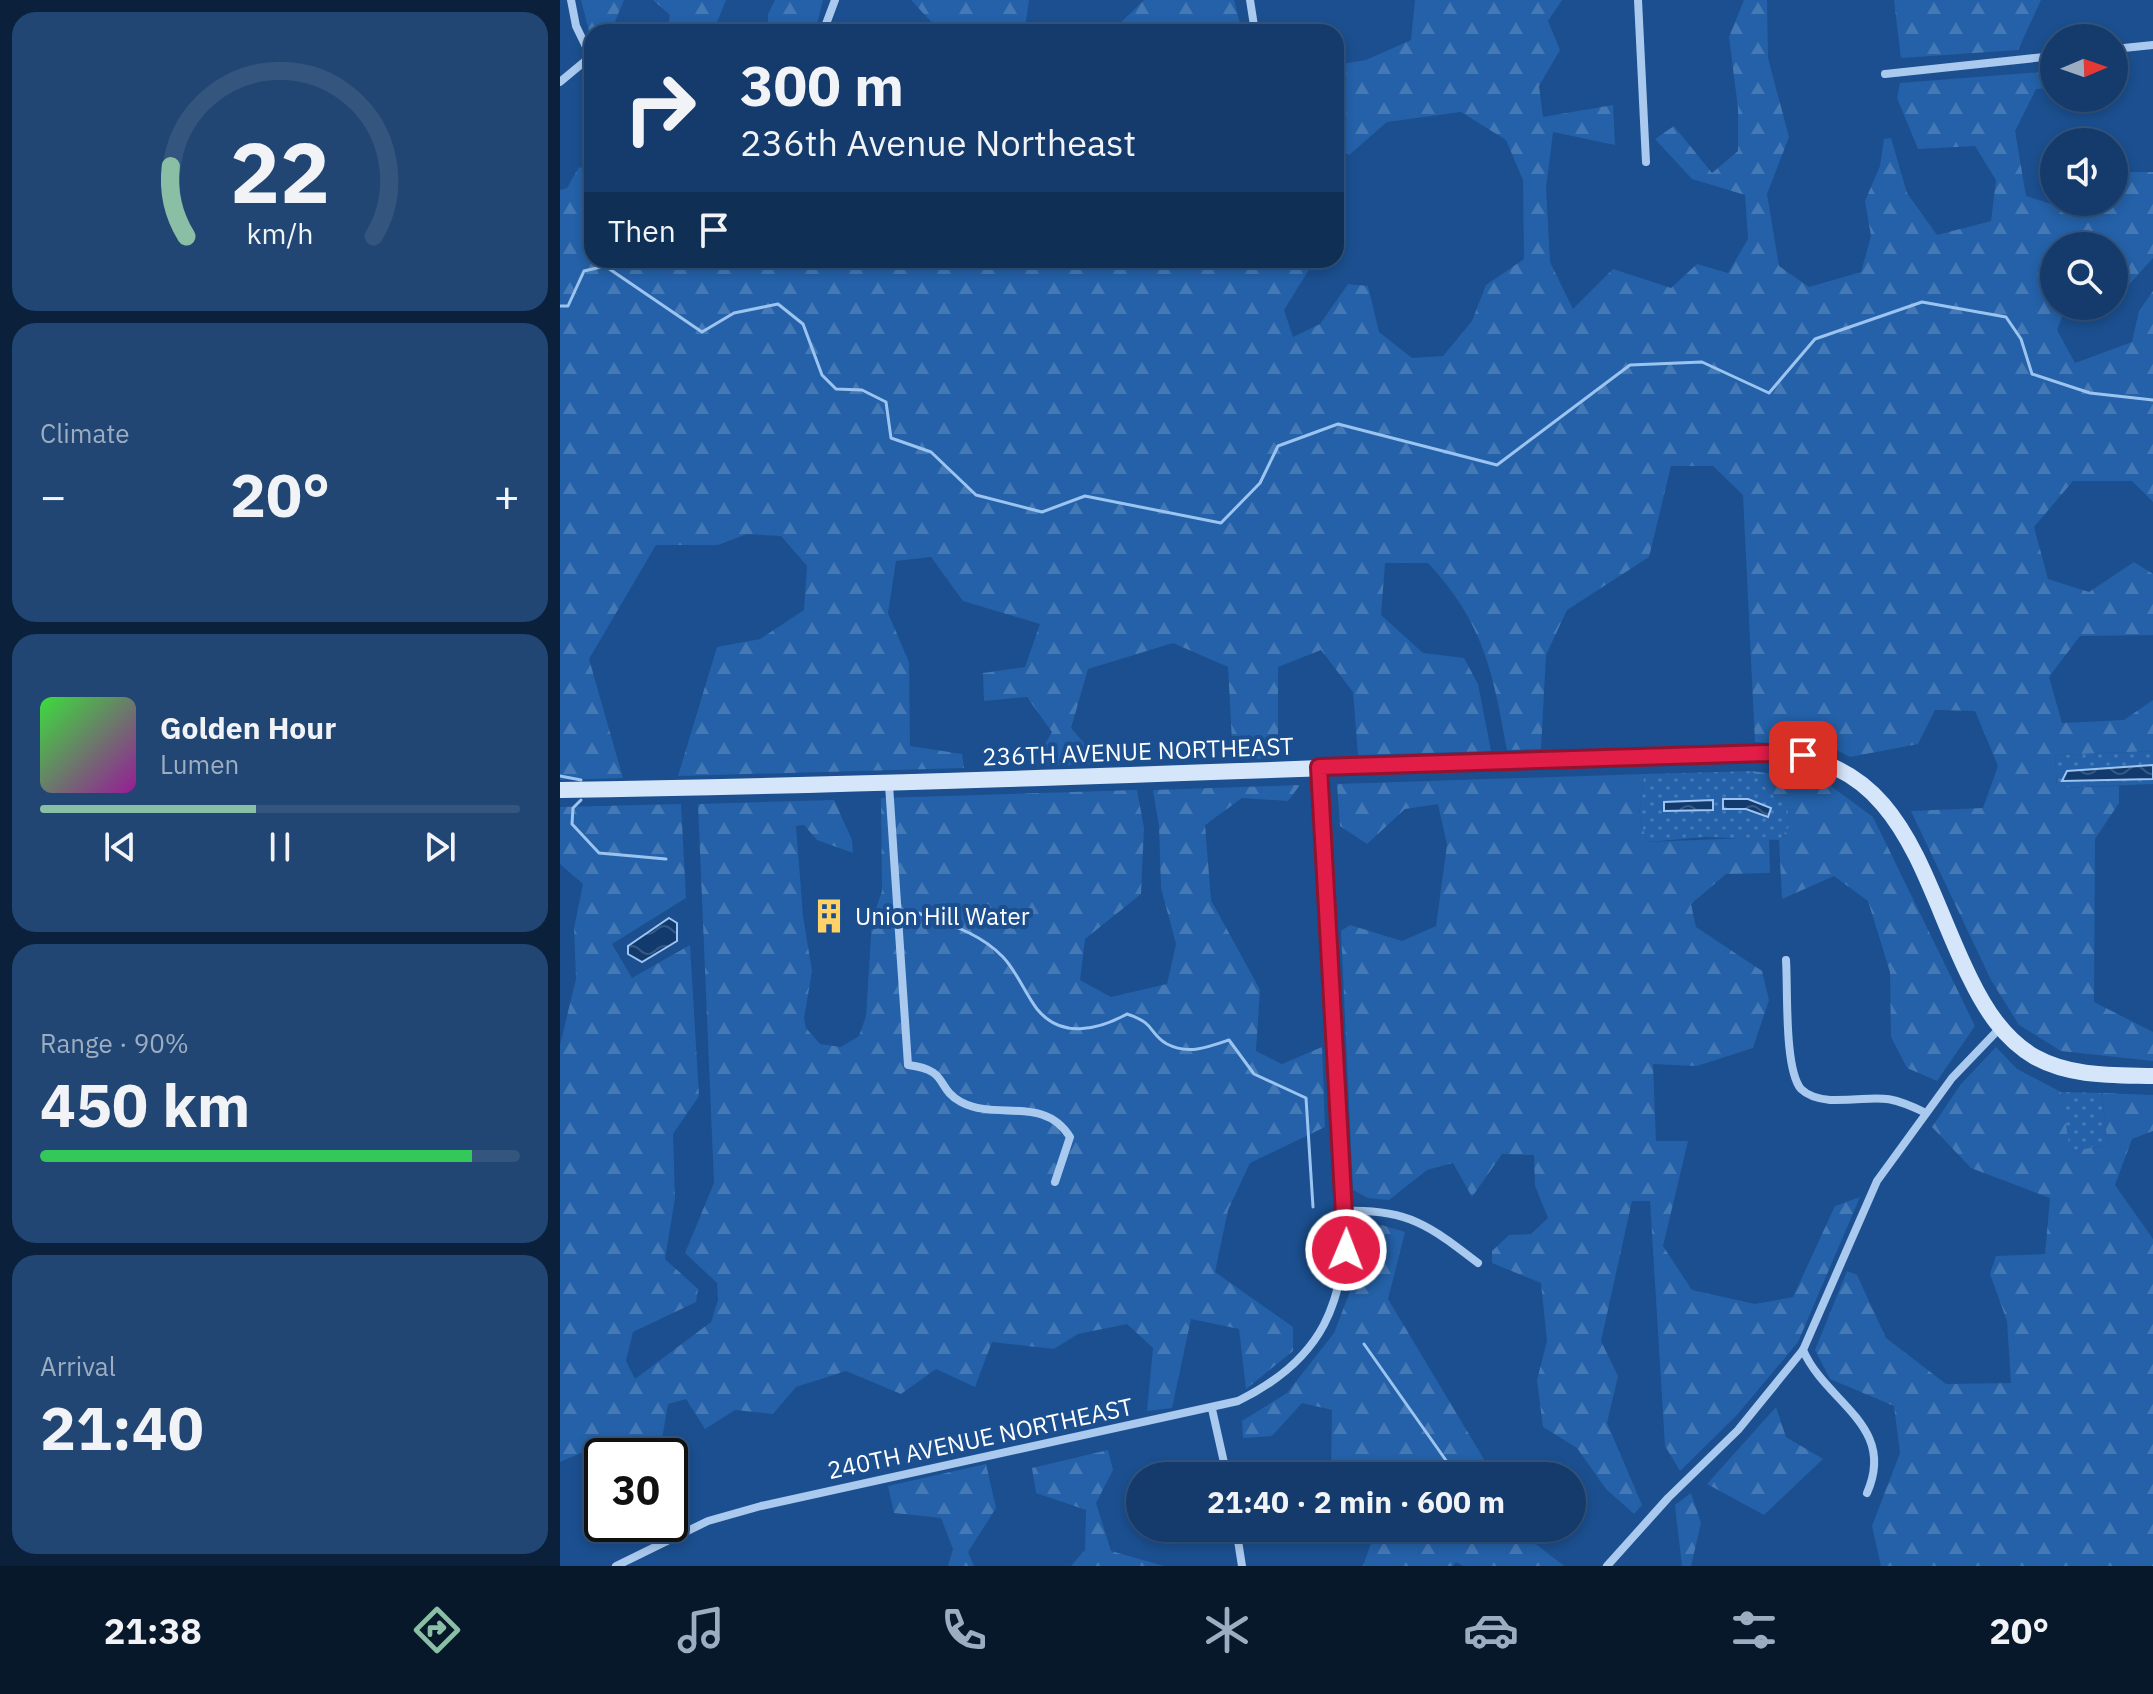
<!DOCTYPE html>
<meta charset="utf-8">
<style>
:root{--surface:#143b6b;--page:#214673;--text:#f1f3f6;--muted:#9dadc1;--line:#33557e;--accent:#8abfa5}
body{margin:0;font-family:"IBM Plex Sans",sans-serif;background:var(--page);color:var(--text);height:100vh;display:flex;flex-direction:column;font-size:30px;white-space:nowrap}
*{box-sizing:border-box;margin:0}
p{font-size:26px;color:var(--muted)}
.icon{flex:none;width:44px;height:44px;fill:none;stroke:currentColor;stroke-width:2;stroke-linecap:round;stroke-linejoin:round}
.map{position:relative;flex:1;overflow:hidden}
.panel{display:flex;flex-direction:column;gap:12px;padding:12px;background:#0b203b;width:560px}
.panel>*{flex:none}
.top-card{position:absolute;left:24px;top:24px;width:760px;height:244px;border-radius:24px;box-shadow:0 4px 12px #0003,0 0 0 2px var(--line);background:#143b6b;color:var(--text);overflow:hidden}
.needle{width:52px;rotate:88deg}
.buttons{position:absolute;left:1480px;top:24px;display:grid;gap:16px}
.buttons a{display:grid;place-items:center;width:88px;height:88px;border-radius:50%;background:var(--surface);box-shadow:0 4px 12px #0003,0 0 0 2px var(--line);font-size:40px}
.speed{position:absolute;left:24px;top:1438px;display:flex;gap:16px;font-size:40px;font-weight:700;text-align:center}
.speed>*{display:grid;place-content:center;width:104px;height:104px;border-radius:50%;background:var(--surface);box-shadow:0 4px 12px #0003,0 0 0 2px var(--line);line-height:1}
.speed .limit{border:4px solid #111;border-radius:12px;background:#fff;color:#111}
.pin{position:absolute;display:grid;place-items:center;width:68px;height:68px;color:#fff;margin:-34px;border-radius:16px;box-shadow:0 4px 12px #0006}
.me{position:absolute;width:88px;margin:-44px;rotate:1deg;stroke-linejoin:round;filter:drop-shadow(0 0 6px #0008)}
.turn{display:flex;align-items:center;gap:28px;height:168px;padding:0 24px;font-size:36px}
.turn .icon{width:104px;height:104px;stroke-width:2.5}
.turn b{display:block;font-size:56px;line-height:68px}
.then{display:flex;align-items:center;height:76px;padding:0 24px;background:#0003;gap:16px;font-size:30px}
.big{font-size:60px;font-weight:800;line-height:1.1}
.panel .widget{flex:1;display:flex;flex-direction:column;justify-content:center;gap:12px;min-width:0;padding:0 28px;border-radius:24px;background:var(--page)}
.panel .dial{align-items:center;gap:0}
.dial svg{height:208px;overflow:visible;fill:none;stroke:var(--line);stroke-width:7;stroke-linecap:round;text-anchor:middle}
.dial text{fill:var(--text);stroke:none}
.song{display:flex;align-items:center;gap:24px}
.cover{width:96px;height:96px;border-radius:12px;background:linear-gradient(135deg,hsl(120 70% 55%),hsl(300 70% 35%))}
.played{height:8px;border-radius:4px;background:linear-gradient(90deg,var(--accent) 45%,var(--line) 45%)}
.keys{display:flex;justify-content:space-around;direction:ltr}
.heat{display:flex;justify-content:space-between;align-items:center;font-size:44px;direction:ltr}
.charge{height:12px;border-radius:6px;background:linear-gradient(90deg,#34c759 90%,var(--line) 0)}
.trip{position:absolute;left:566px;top:1462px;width:460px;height:80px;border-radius:40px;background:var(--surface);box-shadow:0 4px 12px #0003,0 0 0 2px var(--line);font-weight:800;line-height:80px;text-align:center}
.tab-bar{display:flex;height:128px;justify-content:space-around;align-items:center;background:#08182b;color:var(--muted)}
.tab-bar .icon{width:56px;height:56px}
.tab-bar .active{color:var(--accent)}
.tab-bar b{font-size:36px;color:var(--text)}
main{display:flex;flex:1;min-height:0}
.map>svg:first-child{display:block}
.grass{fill:url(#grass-dots)}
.forest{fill:url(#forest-firs)}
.water{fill:url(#water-waves);stroke:#9cc4f0;stroke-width:2}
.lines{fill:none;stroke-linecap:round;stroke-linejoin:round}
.stream{stroke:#9cc4f0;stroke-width:3}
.street{stroke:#a9c9ee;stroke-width:8}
.secondary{stroke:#d6e6fa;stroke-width:16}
.route-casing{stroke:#92132f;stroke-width:20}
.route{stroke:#e11d48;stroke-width:14}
.labels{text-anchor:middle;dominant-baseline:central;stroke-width:8;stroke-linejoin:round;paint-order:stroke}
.street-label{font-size:24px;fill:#fff;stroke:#1b4f8f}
.poi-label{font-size:24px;fill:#fff;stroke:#1b4f8f;text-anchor:start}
</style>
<main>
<section class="panel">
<div class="widget dial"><svg viewBox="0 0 100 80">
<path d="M14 69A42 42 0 1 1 86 69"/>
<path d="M14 69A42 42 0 0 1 8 42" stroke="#8abfa5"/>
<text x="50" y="56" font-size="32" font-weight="700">22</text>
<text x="50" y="72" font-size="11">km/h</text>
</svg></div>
<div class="widget"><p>Climate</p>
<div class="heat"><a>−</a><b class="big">20°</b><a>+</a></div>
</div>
<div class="widget">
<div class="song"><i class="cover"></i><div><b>Golden Hour</b><p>Lumen</p></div></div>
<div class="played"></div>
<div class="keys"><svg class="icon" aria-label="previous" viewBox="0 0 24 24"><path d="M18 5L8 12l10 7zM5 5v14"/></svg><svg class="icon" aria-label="pause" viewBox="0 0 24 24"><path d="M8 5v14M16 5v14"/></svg><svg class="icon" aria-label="next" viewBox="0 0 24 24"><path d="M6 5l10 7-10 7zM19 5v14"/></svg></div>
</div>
<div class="widget"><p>Range · 90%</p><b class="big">450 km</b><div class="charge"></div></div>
<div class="widget"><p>Arrival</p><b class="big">21:40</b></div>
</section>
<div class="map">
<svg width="1593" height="1566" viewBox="0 0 1593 1566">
<defs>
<pattern id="grass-dots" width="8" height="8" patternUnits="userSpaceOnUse" patternTransform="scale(2)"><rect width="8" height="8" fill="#2461a8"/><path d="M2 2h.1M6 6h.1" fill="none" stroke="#4579b5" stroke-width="1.8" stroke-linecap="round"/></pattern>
<pattern id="forest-firs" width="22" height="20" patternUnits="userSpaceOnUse" patternTransform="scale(2)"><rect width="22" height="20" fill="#2461a8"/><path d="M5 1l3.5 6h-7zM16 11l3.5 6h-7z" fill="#4579b5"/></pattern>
<pattern id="water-waves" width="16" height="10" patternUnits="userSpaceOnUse" patternTransform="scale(2)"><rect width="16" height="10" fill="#123a6d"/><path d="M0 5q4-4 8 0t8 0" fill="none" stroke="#365883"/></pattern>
</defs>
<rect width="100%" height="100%" fill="#1b4f8f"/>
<g class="grass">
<path d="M 1593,751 L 1593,784 L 1497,788 L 1495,755 Z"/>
<path d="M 1192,771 L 1209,792 L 1228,807 L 1229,827 L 1219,840 L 1145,837 L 1087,842 L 1079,815 L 1084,774 Z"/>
<path d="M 1501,1092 L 1541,1093 L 1548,1145 L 1509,1151 Z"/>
</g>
<g class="forest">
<path d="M 21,0 L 64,0 L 52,29 L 32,32 L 32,43 Z"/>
<path d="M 93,0 L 166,0 L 153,32 L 107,32 L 110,15 Z"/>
<path d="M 215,0 L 263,0 L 255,32 L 208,32 L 208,14 Z"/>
<path d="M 351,0 L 469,0 L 465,28 L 469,32 L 373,32 L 375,26 Z"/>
<path d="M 584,0 L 674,0 L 682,32 L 551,32 Z"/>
<path d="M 855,0 L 1002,0 L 988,21 L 1000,50 L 979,86 L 983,117 L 1053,105 L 1055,145 L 993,132 L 986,188 L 990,262 L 1013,309 L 1053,269 L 1111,288 L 1137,264 L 1168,273 L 1188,239 L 1185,195 L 1132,179 L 1095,139 L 1114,126 L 1152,173 L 1178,151 L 1178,108 L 1169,37 L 1184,0 L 1207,0 L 1208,58 L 1229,137 L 1207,194 L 1219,266 L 1249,287 L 1301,272 L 1311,236 L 1305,201 L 1320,166 L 1324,139 L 1331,138 L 1347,193 L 1377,235 L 1431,221 L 1436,180 L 1415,146 L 1358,149 L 1337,98 L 1340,83 L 1494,71 L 1494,88 L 1476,89 L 1455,131 L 1466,196 L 1498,206 L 1507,202 L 1554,202 L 1554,178 L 1566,172 L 1593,172 L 1593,258 L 1566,288 L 1554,288 L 1554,246 L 1494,246 L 1494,306 L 1506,306 L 1497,330 L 1515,363 L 1572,342 L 1579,311 L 1593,291 L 1593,502 L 1572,481 L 1513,481 L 1474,527 L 1488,579 L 1529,592 L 1574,562 L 1593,574 L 1593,635 L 1520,636 L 1489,677 L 1502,723 L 1564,720 L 1593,700 L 1593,751 L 1495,755 L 1497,788 L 1559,786 L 1559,803 L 1535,839 L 1534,1002 L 1593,1032 L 1593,1061 L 1501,1051 L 1459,1025 L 1431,980 L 1351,811 L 1423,808 L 1438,766 L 1415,711 L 1375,710 L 1358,744 L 1290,757 L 1271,747 L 1195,742 L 1183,495 L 1153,466 L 1111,466 L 1089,557 L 1007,610 L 986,655 L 981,749 L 947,750 C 933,673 924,623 868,563 L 825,563 L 821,615 L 863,653 L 904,658 L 918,684 L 931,751 L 798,755 L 793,692 L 761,650 L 718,667 L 718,758 L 673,760 L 668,667 L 613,643 L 528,669 L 511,728 L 542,764 L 472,766 L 492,732 L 467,697 L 424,701 L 423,673 L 465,667 L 480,624 L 403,601 L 371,557 L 336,561 L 328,613 L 349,662 L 350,746 L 402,754 L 404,768 L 118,776 L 157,647 L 200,639 L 244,610 L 247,566 L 221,536 L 187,534 L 158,545 L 96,545 L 29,659 L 63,778 L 0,780 L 0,190 L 7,188 L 19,167 L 32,173 L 32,260 L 755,260 L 724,310 L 733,337 L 760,324 L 788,284 L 808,286 L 819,332 L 852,358 L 883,356 L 912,321 L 926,285 L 964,259 L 963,180 L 946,140 L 901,112 L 827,122 L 789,155 L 776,146 L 776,65 L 806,60 L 851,40 Z"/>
<path d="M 1334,0 L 1481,0 L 1458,50 L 1341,58 Z"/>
<path d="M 1192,771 L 1264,781 L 1313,817 L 1415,1026 L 1377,1081 L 1347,1068 L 1331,1037 L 1330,972 L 1308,901 L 1274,876 L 1222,899 L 1219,840 L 1229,827 L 1228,807 L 1209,792 Z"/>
<path d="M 1084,774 L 1079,815 L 1087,842 L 1209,837 L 1210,873 L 1166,874 L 1131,904 L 1136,927 L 1202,971 L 1209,1000 L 1193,1048 L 1137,1066 L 1093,1064 L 1096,1141 L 1128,1141 L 1103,1246 L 1132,1290 L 1195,1304 L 1233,1297 L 1275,1206 L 1300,1197 L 1238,1342 L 1177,1415 L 1120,1471 L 1105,1446 L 1090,1201 L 1072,1201 L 1041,1341 L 1058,1376 L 1047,1423 L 1082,1505 L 1074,1514 L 1046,1489 L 1017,1448 L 983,1427 L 977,1380 L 987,1341 L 981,1283 L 932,1263 L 932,1251 L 949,1235 L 971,1234 L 988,1218 L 975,1186 L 974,1155 L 942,1154 L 912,1197 L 893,1163 L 867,1170 L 829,1200 L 808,1198 L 793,1190 L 781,931 L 790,925 L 842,941 L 876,926 L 887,845 L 878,804 L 845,809 L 807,844 L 780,826 L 777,784 Z"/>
<path d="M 740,785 L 728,801 L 682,798 L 645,825 L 651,900 L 700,990 L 696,1051 L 722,1064 L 762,1047 L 765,1127 L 690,1163 L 668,1210 L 655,1272 L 733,1327 L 733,1351 L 686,1389 L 679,1329 L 631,1319 L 612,1408 L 587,1411 L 593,1348 L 567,1324 L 518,1334 L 494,1349 L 432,1342 L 415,1387 L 376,1369 L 341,1394 L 286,1371 L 236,1387 L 213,1414 L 175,1410 L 145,1429 L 126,1399 L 108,1404 L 99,1456 L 58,1437 L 0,1462 L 0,1045 L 16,979 L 14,928 L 23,884 L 0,864 L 0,807 L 121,804 L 126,898 L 52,944 L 72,978 L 130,945 L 139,1096 L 113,1134 L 115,1198 L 105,1259 L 138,1289 L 136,1302 L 73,1332 L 66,1361 L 75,1379 L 151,1322 L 158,1300 L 157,1283 L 125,1253 L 154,1183 L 138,804 L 274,800 L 292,840 L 293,853 L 257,840 L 244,825 L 236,826 L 243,916 L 252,971 L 244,1018 L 246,1028 L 260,1044 L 281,1047 L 299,1036 L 306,1016 L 312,920 L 322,891 L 321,798 L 577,790 L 584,828 L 581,894 L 525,939 L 520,980 L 551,997 L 607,984 L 616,944 L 601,888 L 599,827 L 593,790 Z"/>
<path d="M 1436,1047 L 1457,1069 L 1501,1092 L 1510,1151 L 1548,1145 L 1541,1093 L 1593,1095 L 1593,1131 L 1572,1139 L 1555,1185 L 1593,1239 L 1593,1566 L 1321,1566 L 1312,1526 L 1340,1453 L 1334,1406 L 1270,1379 L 1255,1350 L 1287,1271 L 1297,1275 L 1326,1338 L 1386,1384 L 1451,1383 L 1447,1321 L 1430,1274 L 1436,1256 L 1485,1254 L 1490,1198 L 1411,1168 L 1372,1127 L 1401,1084 Z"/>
<path d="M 822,1225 L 845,1232 L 828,1299 L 934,1476 L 776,1476 L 771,1468 L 772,1410 L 742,1403 L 712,1436 L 683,1438 L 682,1421 L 727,1393 L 774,1333 L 791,1289 L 797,1226 Z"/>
<path d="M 1216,1407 L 1226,1437 L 1263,1459 L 1204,1515 L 1147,1484 Z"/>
<path d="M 548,1450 L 553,1470 L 536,1503 L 551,1551 L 604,1566 L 511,1566 L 525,1550 L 526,1510 L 476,1493 L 472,1468 Z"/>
<path d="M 426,1464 L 436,1508 L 408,1552 L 414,1566 L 388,1566 L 393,1549 L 381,1518 L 334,1513 L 328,1486 Z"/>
<path d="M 1131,1493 L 1141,1523 L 1131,1566 L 1122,1566 L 1115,1505 Z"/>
<path d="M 813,1528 L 955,1528 L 1004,1566 L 903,1566 L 896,1562 L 893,1566 L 803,1566 L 815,1532 Z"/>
</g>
<g class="water">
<path d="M 1593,765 L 1593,779 L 1502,781 L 1507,771 Z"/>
<path d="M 1163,799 L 1188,799 L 1211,808 L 1208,817 L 1186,809 L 1163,809 Z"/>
<path d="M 1153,800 L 1153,810 L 1104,811 L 1104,802 Z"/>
<path d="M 109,918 L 117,923 L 117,941 L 82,962 L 68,954 L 68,946 Z"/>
</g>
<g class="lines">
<g class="stream">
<path d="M 0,306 L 8,306 L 24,271 L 45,266 L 142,332 L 174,313 L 218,304 L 243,324 L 262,375 L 276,389 L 302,390 L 326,402 L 331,438 L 371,452 L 416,495 L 482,512 L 525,496 L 661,523 L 700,483 L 718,446 L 778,424 L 937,465 L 1070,365 L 1142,362 L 1209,393 L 1255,339 L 1362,302 L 1446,317 L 1461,339 L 1472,374 L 1530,393 L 1593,400"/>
<path d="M 0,776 L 21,780"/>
<path d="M 21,800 L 13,808 L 12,824 L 39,853 L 106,859"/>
<path d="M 350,910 C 384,923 418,931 443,957 C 457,972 465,993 477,1009 C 501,1039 538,1030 567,1014 C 597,1024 588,1033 607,1044 C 628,1055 649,1047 669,1040 L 694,1074 L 746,1098 L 753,1207"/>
<path d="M 804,1344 L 897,1476"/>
</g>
<g class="street">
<path d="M 11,0 L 16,26 L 32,59"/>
<path d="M 690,0 L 695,32"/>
<path d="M 1078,0 L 1086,162"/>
<path d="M 263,32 L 275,0"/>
<path d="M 1554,49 L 1593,45"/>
<path d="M 1325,74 L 1494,56"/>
<path d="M 0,82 L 30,57"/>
<path d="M 329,785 L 348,1065 C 390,1070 375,1088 401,1102 C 437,1121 484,1095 510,1137 L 495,1182"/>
<path d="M 1226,960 C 1228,988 1224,1069 1241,1089 C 1248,1096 1260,1099 1270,1100 C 1317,1101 1319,1090 1366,1113"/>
<path d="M 786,1211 C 848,1209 870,1226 918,1263"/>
<path d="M 1243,1350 C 1266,1403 1337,1425 1307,1493"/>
<path d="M 652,1409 L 667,1476"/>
<path d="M 676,1528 L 682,1566"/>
<path d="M 56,1566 L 148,1521 L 201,1506 L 678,1401 C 764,1359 785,1303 786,1211 L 759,767"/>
<path d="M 1047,1566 L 1108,1498 L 1178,1430 L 1243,1350 L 1317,1181 L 1392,1078 L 1440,1028"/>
</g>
<path class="secondary" d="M 0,790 C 403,784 805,765 1207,753 C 1344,756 1360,878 1410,978 C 1425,1009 1444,1039 1475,1057 C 1511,1077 1553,1075 1593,1076"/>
</g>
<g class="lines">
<g class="route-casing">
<path id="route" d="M 786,1250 L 759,767 L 1207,753 L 1243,755"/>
</g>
<use href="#route" class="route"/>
</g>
<defs>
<g id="building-bare" transform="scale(2.76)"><path d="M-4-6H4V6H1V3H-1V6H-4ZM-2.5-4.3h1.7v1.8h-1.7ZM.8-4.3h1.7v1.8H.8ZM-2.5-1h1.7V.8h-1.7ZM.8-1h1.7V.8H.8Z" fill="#ffd166" stroke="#1b4f8f" stroke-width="2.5" paint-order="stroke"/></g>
</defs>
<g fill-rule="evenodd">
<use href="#building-bare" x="269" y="916"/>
</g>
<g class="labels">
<g class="street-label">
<text transform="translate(578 751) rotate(-2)">236TH AVENUE NORTHEAST</text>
<text transform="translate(420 1438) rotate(-12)">240TH AVENUE NORTHEAST</text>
</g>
<g class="poi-label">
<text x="295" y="916">Union Hill Water</text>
</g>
</g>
</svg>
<div class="buttons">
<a><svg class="needle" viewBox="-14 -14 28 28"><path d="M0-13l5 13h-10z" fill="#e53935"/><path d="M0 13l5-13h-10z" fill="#9dadc1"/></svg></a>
<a><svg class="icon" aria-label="sound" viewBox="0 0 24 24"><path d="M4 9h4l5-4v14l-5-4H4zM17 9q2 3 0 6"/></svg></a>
<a><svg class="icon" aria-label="search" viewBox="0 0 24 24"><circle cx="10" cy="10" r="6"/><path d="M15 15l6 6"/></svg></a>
</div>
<div class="speed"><div class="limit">30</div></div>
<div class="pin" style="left:1243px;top:755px;background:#d93025"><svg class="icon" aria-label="arrive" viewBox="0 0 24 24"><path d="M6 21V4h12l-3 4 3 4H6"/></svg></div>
<svg class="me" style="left:786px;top:1250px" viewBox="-20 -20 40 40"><circle r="17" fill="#e11d48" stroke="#fff" stroke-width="3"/><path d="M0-11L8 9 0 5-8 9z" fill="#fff"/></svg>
<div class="trip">21:40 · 2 min · 600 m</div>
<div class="top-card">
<div class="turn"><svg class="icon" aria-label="right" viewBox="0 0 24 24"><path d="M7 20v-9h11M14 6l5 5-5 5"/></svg><div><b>300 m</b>236th Avenue Northeast</div></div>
<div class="then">Then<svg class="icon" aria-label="arrive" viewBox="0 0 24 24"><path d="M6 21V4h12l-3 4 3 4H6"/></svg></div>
</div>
</div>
</main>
<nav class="tab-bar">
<b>21:38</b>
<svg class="icon active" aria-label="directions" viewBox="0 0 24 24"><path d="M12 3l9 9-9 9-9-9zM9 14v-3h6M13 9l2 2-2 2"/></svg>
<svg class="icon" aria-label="music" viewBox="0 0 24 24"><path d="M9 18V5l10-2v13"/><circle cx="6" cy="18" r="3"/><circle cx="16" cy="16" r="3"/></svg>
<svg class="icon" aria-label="phone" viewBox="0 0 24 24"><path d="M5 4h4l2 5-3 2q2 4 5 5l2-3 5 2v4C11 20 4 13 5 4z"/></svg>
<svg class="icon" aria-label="climate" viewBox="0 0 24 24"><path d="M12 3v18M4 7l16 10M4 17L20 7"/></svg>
<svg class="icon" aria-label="car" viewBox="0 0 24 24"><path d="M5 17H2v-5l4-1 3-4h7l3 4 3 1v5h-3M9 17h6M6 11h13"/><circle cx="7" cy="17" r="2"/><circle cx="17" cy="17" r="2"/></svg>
<svg class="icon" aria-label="filters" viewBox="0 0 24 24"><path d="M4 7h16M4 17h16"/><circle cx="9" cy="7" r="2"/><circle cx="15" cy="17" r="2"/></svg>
<b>20°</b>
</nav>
